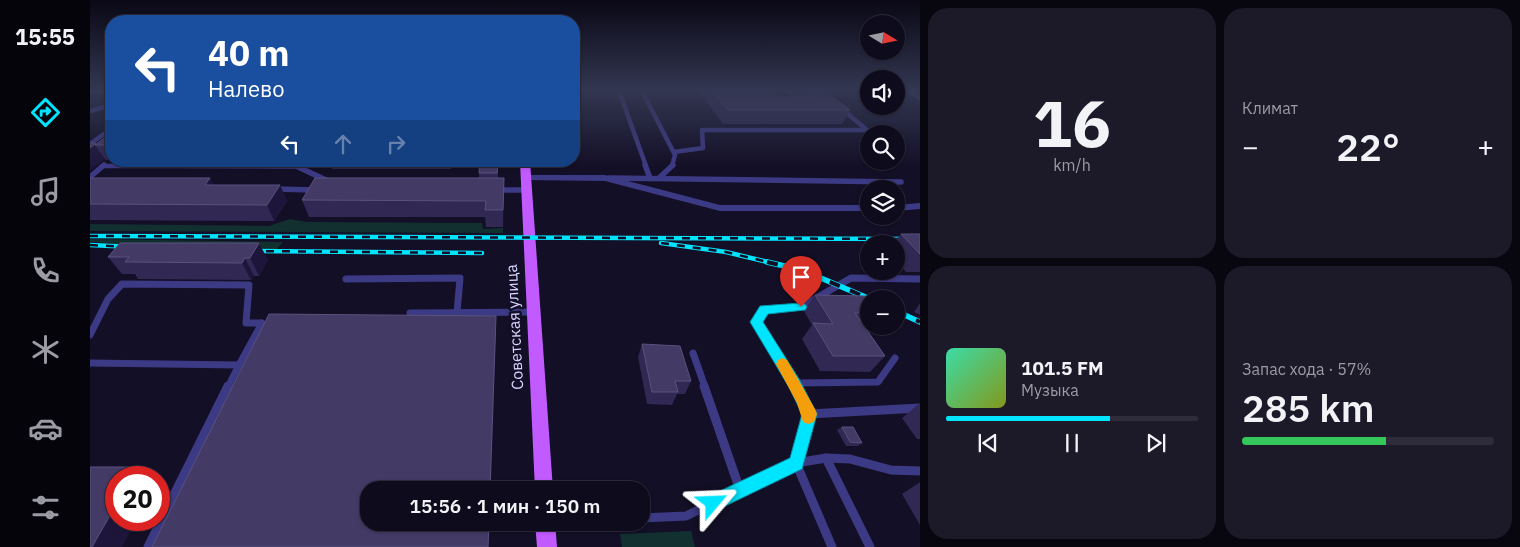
<!DOCTYPE html>
<html lang="ru">
<meta charset="utf-8">
<style>
:root{--surface:#0e0b1c;--page:#1c1929;--text:#f1f3f6;--muted:#9b9ba3;--line:#2e2b3b;--accent:#00e5ff}
body{margin:0;font-family:"IBM Plex Sans",sans-serif;background:var(--page);color:var(--text);height:100vh;display:flex;flex-direction:column;font-size:19px;white-space:nowrap}
*{box-sizing:border-box;margin:0}
p{font-size:16px;color:var(--muted)}
.icon{flex:none;width:28px;height:28px;fill:none;stroke:currentColor;stroke-width:2;stroke-linecap:round;stroke-linejoin:round}
.map{position:relative;flex:1;overflow:hidden}
.drawer{display:flex;flex-direction:column;gap:8px;padding:8px;background:#08060f;width:600px}
.drawer>*{flex:none}
.guide{position:absolute;left:15px;top:15px;width:475px;height:152px;border-radius:20px;box-shadow:0 1px 4px #0004,0 0 0 1px var(--line);background:#1a4fa0;color:#fff;overflow:hidden}
.needle{width:32px;rotate:100deg}
.fabs{position:absolute;left:770px;top:15px;display:grid;gap:10px}
.fabs a{display:grid;place-items:center;width:45px;height:45px;border-radius:50%;background:var(--surface);box-shadow:0 1px 4px #0004,0 0 0 1px var(--line);font-size:25px}
.speed{position:absolute;left:15px;top:466px;display:flex;gap:10px;font-size:25px;font-weight:700;text-align:center}
.speed>*{display:grid;place-content:center;width:65px;height:65px;border-radius:50%;background:var(--surface);box-shadow:0 1px 4px #0004,0 0 0 1px var(--line);line-height:1}
.speed .limit{border:8px solid #d22;background:#fff;color:#111}
.pin{position:absolute;display:grid;place-items:center;width:42px;height:42px;color:#fff;margin:-51px -21px;border-radius:50% 50% 50% 0;rotate:-45deg;box-shadow:0 0 5px #0007}
.pin .icon{rotate:45deg}
.me{position:absolute;width:55px;margin:-28px;rotate:64deg;stroke-linejoin:round;filter:drop-shadow(0 0 4px #0008)}
.turn{display:flex;align-items:center;gap:18px;height:105px;padding:0 20px;font-size:22px}
.turn .icon{width:65px;height:65px;stroke-width:2.5}
.turn b{display:block;font-size:35px;line-height:42px}
.lanes{display:flex;align-items:center;height:48px;padding:0 20px;background:#0003;justify-content:center;gap:25px;direction:ltr}
.lanes .off{opacity:.35}
.big{font-size:38px;font-weight:600;line-height:1.1}
.drawer .card{flex:1;display:flex;flex-direction:column;justify-content:center;gap:8px;min-width:0;padding:0 18px;border-radius:20px;background:var(--page)}
.drawer .dial{align-items:center;gap:0}
.dial b{font-size:65px;line-height:1}
.song{display:flex;align-items:center;gap:15px}
.cover{width:60px;height:60px;border-radius:8px;background:linear-gradient(135deg,hsl(160 70% 55%),hsl(70 70% 35%))}
.played{height:5px;border-radius:2px;background:linear-gradient(90deg,var(--accent) 65%,var(--line) 65%)}
.keys{display:flex;justify-content:space-around;direction:ltr}
.heat{display:flex;justify-content:space-between;align-items:center;font-size:28px;direction:ltr}
.charge{height:8px;border-radius:4px;background:linear-gradient(90deg,#34c759 57%,var(--line) 0)}
.drawer .tiles{flex:1;display:grid;gap:8px;grid-template-columns:repeat(2,1fr)}
.trip{position:absolute;left:270px;top:481px;width:290px;height:50px;border-radius:20px;background:var(--surface);box-shadow:0 1px 4px #0004,0 0 0 1px var(--line);font-weight:600;line-height:50px;text-align:center}
main{display:flex;flex:1;min-height:0}
.tab-bar{display:flex;flex-direction:column;width:90px;justify-content:space-around;align-items:center;background:#06040b;color:var(--muted)}
.tab-bar .icon{width:35px;height:35px}
.tab-bar .on{color:var(--accent)}
.tab-bar b{font-size:22px;color:var(--text)}
.map>svg:first-child{display:block}
.green{fill:#12302f}
.lines{fill:none;stroke-linecap:round;stroke-linejoin:round}
.lane-far3{stroke:#3d3a85;stroke-width:4.5}
.lane-far2{stroke:#3d3a85;stroke-width:5.5}
.lane-far1{stroke:#3d3a85;stroke-width:7}
.lane{stroke:#3d3a85;stroke-width:9}
.street{fill:#3d3a85;fill-rule:evenodd}
.primary{fill:#c25bff;fill-rule:evenodd}
.rail-far1-casing{stroke:#00e5ff;stroke-width:4.5}
.rail-casing{stroke:#00e5ff;stroke-width:5.5}
.rail-far1{stroke:#130f26;stroke-width:2.5;stroke-dasharray:8;stroke-linecap:butt}
.rail{stroke:#130f26;stroke-width:4;stroke-dasharray:11;stroke-linecap:butt}
.wall{fill:#312854}
.shaded-wall{fill:#1d163a}
.building{fill:#433a66;stroke:#5a527e}
.route{fill:#00e5ff;stroke:#0095a6}
.slow{fill:#f59e0b}
.labels{text-anchor:middle;dominant-baseline:central;stroke-width:5;stroke-linejoin:round;paint-order:stroke}
.street-label{font-size:16px;fill:#d9d4ff;stroke:#130f26}
</style>
<main>
<nav class="tab-bar">
<b>15:55</b>
<svg class="icon on" aria-label="directions" viewBox="0 0 24 24"><path d="M12 3l9 9-9 9-9-9zM9 14v-3h6M13 9l2 2-2 2"/></svg>
<svg class="icon" aria-label="music" viewBox="0 0 24 24"><path d="M9 18V5l10-2v13"/><circle cx="6" cy="18" r="3"/><circle cx="16" cy="16" r="3"/></svg>
<svg class="icon" aria-label="phone" viewBox="0 0 24 24"><path d="M5 4h4l2 5-3 2q2 4 5 5l2-3 5 2v4C11 20 4 13 5 4z"/></svg>
<svg class="icon" aria-label="climate" viewBox="0 0 24 24"><path d="M12 3v18M4 7l16 10M4 17L20 7"/></svg>
<svg class="icon" aria-label="car" viewBox="0 0 24 24"><path d="M5 17H2v-5l4-1 3-4h7l3 4 3 1v5h-3M9 17h6M6 11h13"/><circle cx="7" cy="17" r="2"/><circle cx="17" cy="17" r="2"/></svg>
<svg class="icon" aria-label="filters" viewBox="0 0 24 24"><path d="M4 7h16M4 17h16"/><circle cx="9" cy="7" r="2"/><circle cx="15" cy="17" r="2"/></svg>
</nav>
<div class="map">
<svg width="830" height="547" viewBox="0 0 830 547">
<rect width="100%" height="100%" fill="#130f26"/>
<g class="green">
<path d="M 200,219 L 217,222 L 392,223 L 393,229 L 413,228 L 413,233 L 0,231 L 0,224 L 179,226 Z"/>
<path d="M 0,239 L 193,242 L 187,249 L 91,249 L 0,242 Z"/>
<path d="M 601,531 L 605,547 L 532,547 L 530,534 Z"/>
</g>
<g class="lines">
<g class="lane-far3">
<path d="M 529,91 L 556,166"/>
<path d="M 552,91 L 585,155 L 582,166"/>
<path d="M 819,91 L 830,98"/>
<path d="M 0,111 L 21,105"/>
<path d="M 0,144 L 18,131"/>
<path d="M 584,152 L 613,148 L 612,130 L 777,130 L 752,109"/>
<path d="M 12,166 L 207,166"/>
</g>
<g class="lane-far2">
<path d="M 28,165 L 206,166 L 238,181"/>
<path d="M 555,165 L 560,178"/>
<path d="M 0,177 L 14,165"/>
<path d="M 519,178 L 811,182"/>
<path d="M 569,178 L 583,165"/>
<path d="M 183,189 L 226,190"/>
<path d="M 406,190 L 437,190"/>
</g>
<g class="lane-far1">
<path d="M 256,279 L 370,278 L 367,313"/>
<path d="M 320,313 L 444,312"/>
<path d="M 0,335 L 18,299 L 32,284 L 159,285 L 156,323 L 170,323"/>
<path d="M 603,353 L 615,387"/>
<path d="M 0,363 L 149,365 L 138,387"/>
<path d="M 149,365 L 172,323"/>
<path d="M 704,383 L 788,382 L 805,358"/>
<path d="M 706,387 L 666,322 L 674,310 L 711,307 L 761,278 L 830,279"/>
</g>
<g class="lane">
<path d="M 614,386 L 650,490"/>
<path d="M 705,386 L 719,414 L 706,463 L 742,547"/>
<path d="M 719,414 L 830,408"/>
<path d="M 736,458 L 780,547"/>
<path d="M 551,518 L 596,516 L 706,463 L 736,458 L 760,459 L 801,470 L 830,471"/>
<path d="M 58,547 L 138,386"/>
</g>
<g class="street">
<rect x="0" y="91" width="21" height="2"/>
<path d="M 437,175 L 515,175 L 630,205 L 779,205 L 779,211 L 630,211 L 515,181 L 434,180 L 432,178 Z"/>
<path d="M 830,203 L 830,209 L 806,211 L 806,205 Z"/>
</g>
<g class="primary">
<path d="M 430,161 L 440,161 L 463,490 L 445,490 Z"/>
<path d="M 445,522 L 465,522 L 467,547 L 447,547 Z"/>
</g>
<g class="rail-far1-casing">
<g id="rail-far1">
<path d="M 0,236 L 830,239"/>
<path d="M 571,243 L 636,252 L 682,263"/>
<path d="M 0,245 L 42,247"/>
<path d="M 160,251 L 392,253"/>
</g>
</g>
<g class="rail-casing">
<g id="rail">
<path d="M 677,262 L 712,270 L 780,299"/>
<path d="M 806,311 L 830,322"/>
</g>
</g>
<use href="#rail-far1" class="rail-far1"/>
<use href="#rail" class="rail"/>
</g>
<g class="wall">
<path d="M 608,91 L 682,91 L 688,97 L 700,97 L 695,92 L 695,91 L 735,91 L 760,110 L 752,124 L 633,124 Z"/>
<path d="M 21,133 L 21,160 L 16,160 L 0,143 L 6,144 Z"/>
<path d="M 240,161 L 363,161 L 361,169 L 242,169 Z"/>
<path d="M 408,161 L 408,178 L 414,178 L 413,227 L 396,227 L 395,217 L 219,217 L 212,200 L 389,178 L 389,173 Z"/>
<path d="M 0,178 L 124,185 L 190,185 L 197,201 L 184,221 L 0,220 Z"/>
<path d="M 811,234 L 830,234 L 830,272 L 816,272 L 806,260 L 806,244 L 803,244 Z"/>
<path d="M 30,243 L 178,260 L 169,276 L 164,276 L 161,280 L 48,279 L 45,274 L 32,274 L 18,257 Z"/>
<path d="M 725,295 L 779,300 L 779,325 L 776,328 L 795,356 L 780,372 L 730,371 L 712,339 L 722,325 L 714,311 Z"/>
<path d="M 830,303 L 830,315 L 824,312 Z"/>
<path d="M 552,344 L 601,381 L 595,394 L 587,394 L 582,405 L 557,404 L 548,357 Z"/>
<path d="M 830,403 L 830,439 L 827,439 L 812,418 Z"/>
<path d="M 752,427 L 772,443 L 768,446 L 756,446 L 747,430 Z"/>
<path d="M 830,482 L 830,525 L 812,494 Z"/>
</g>
<g class="shaded-wall">
<path d="M 6,143 L 7,145 L 5,145 L 15,159 L 0,171 L 0,148 Z"/>
<path d="M 120,178 L 129,194 L 115,185 Z"/>
<path d="M 190,185 L 197,201 L 184,221 L 177,205 Z"/>
<path d="M 169,243 L 178,260 L 169,276 L 160,258 Z"/>
<path d="M 155,258 L 164,276 L 161,280 L 152,263 Z"/>
<path d="M 406,316 L 406,333 L 401,490 L 400,490 Z"/>
<path d="M 48,467 L 63,478 L 42,478 Z"/>
<path d="M 26,505 L 26,520 L 46,520 L 32,547 L 2,547 Z"/>
<path d="M 399,522 L 400,522 L 399,547 L 398,547 Z"/>
</g>
<g class="building">
<path d="M 623,91 L 682,91 L 688,97 L 722,97 L 715,91 L 735,91 L 760,110 L 638,110 Z"/>
<path d="M 21,133 L 21,145 L 5,145 Z"/>
<path d="M 0,143 L 6,143 L 0,148 Z"/>
<path d="M 390,161 L 408,161 L 407,173 L 389,173 Z"/>
<path d="M 0,178 L 120,178 L 115,185 L 190,185 L 177,205 L 0,204 Z"/>
<path d="M 225,178 L 414,178 L 413,210 L 395,210 L 396,201 L 212,200 Z"/>
<path d="M 811,234 L 830,234 L 830,254 Z"/>
<path d="M 30,243 L 169,243 L 160,258 L 155,258 L 152,263 L 35,262 L 39,257 L 18,257 Z"/>
<path d="M 725,295 L 776,296 L 779,300 L 779,313 L 765,313 L 795,356 L 743,356 L 723,323 L 743,324 Z"/>
<path d="M 179,314 L 406,316 L 400,490 L 279,490 L 279,522 L 399,522 L 398,547 L 62,547 Z"/>
<path d="M 552,344 L 590,346 L 601,381 L 585,381 L 588,392 L 562,392 Z"/>
<path d="M 752,427 L 763,427 L 772,443 L 760,442 Z"/>
<path d="M 0,467 L 48,467 L 42,478 L 26,478 L 26,505 L 2,547 L 0,547 Z"/>
</g>
<linearGradient id="sky" x2="0" y2="1"><stop stop-color="#0a0815"/><stop offset="0.54" stop-color="#333752"/><stop offset="1" stop-color="#333752" stop-opacity="0"/></linearGradient>
<rect width="830" height="167" fill="url(#sky)"/>
<path class="route" d="M 711,303 L 715,304 L 717,307 L 715,310 L 678,314 L 673,322 L 709,379 L 727,414 L 712,469 L 629,509 L 623,512 L 617,509 L 614,503 L 617,497 L 700,458 L 712,414 L 699,387 L 660,322 L 670,306 Z"/>
<path class="slow" d="M 692,358 L 697,360 L 725,409 L 727,414 L 724,422 L 718,424 L 713,422 L 707,403 L 686,364 L 688,360 Z"/>
<g class="labels">
<g class="street-label">
<text transform="translate(424 327) rotate(-93)">Советская улица</text>
</g>
</g>
</svg>
<div class="fabs">
<a><svg class="needle" viewBox="-14 -14 28 28"><path d="M0-13l5 13h-10z" fill="#e53935"/><path d="M0 13l5-13h-10z" fill="#9b9ba3"/></svg></a>
<a><svg class="icon" aria-label="sound" viewBox="0 0 24 24"><path d="M4 9h4l5-4v14l-5-4H4zM17 9q2 3 0 6"/></svg></a>
<a><svg class="icon" aria-label="search" viewBox="0 0 24 24"><circle cx="10" cy="10" r="6"/><path d="M15 15l6 6"/></svg></a>
<a><svg class="icon" aria-label="layers" viewBox="0 0 24 24"><path d="M12 4l9 5-9 5-9-5zM3 14l9 5 9-5"/></svg></a>
<a>+</a>
<a>−</a>
</div>
<div class="speed"><div class="limit">20</div></div>
<div class="pin" style="left:711px;top:307px;background:#d93025"><svg class="icon" aria-label="arrive" viewBox="0 0 24 24"><path d="M6 21V4h12l-3 4 3 4H6"/></svg></div>
<svg class="me" style="left:623px;top:503px" viewBox="-20 -20 40 40"><path d="M0-17L14 15 0 8-14 15z" fill="#00e5ff" stroke="#fff" stroke-width="4"/></svg>
<div class="trip">15:56 · 1 мин · 150 m</div>
<div class="guide">
<div class="turn"><svg class="icon" aria-label="left" viewBox="0 0 24 24"><path d="M17 20v-9H6M10 6l-5 5 5 5"/></svg><div><b>40 m</b>Налево</div></div>
<div class="lanes"><svg class="icon" aria-label="left" viewBox="0 0 24 24"><path d="M17 20v-9H6M10 6l-5 5 5 5"/></svg><svg class="icon off" aria-label="ahead" viewBox="0 0 24 24"><path d="M12 20V5M6 11l6-6 6 6"/></svg><svg class="icon off" aria-label="right" viewBox="0 0 24 24"><path d="M7 20v-9h11M14 6l5 5-5 5"/></svg></div>
</div>
</div>
<section class="drawer">
<div class="tiles">
<div class="card dial"><b>16</b><p>km/h</p></div>
<div class="card"><p>Климат</p>
<div class="heat"><a>−</a><b class="big">22°</b><a>+</a></div>
</div>
<div class="card">
<div class="song"><i class="cover"></i><div><b>101.5 FM</b><p>Музыка</p></div></div>
<div class="played"></div>
<div class="keys"><svg class="icon" aria-label="previous" viewBox="0 0 24 24"><path d="M18 5L8 12l10 7zM5 5v14"/></svg><svg class="icon" aria-label="pause" viewBox="0 0 24 24"><path d="M8 5v14M16 5v14"/></svg><svg class="icon" aria-label="next" viewBox="0 0 24 24"><path d="M6 5l10 7-10 7zM19 5v14"/></svg></div>
</div>
<div class="card"><p>Запас хода · 57%</p><b class="big">285 km</b><div class="charge"></div></div>
</div>
</section>
</main>
